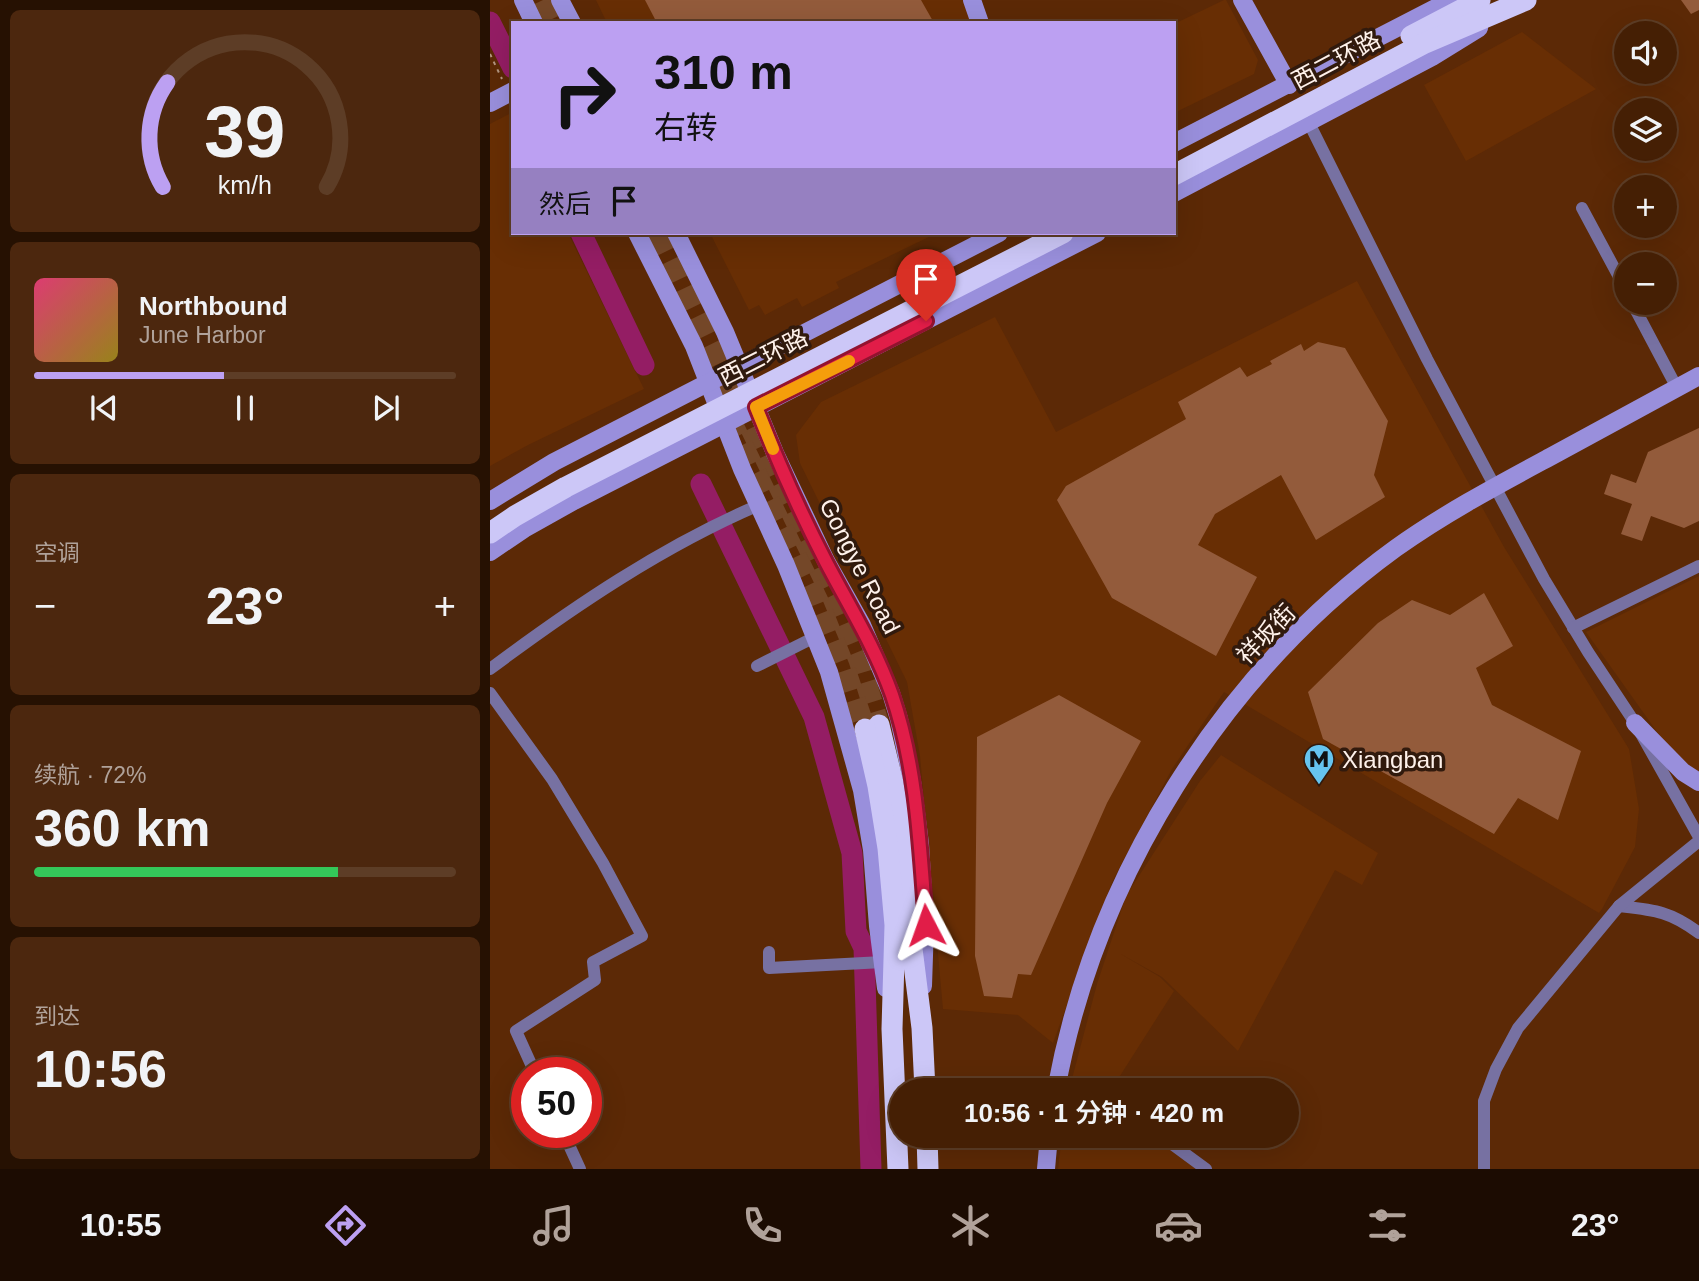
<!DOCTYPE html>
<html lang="zh">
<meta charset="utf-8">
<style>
:root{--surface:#451f04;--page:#4c270e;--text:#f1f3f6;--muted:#b0a29a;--line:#5d3d26;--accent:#bca0f2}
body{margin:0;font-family:Helvetica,"Noto Sans SC",sans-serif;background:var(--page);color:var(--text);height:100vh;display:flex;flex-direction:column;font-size:26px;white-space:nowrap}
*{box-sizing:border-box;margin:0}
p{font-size:23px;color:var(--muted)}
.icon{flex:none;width:38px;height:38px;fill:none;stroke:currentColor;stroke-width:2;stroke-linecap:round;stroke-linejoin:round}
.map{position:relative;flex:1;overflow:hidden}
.drawer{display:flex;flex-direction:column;gap:10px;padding:10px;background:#261102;width:490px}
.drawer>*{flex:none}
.banner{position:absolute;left:21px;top:21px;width:665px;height:214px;border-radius:0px;box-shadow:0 7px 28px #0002,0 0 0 2px var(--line);background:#bca0f2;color:#111;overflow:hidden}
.fabs{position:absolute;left:1124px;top:21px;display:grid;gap:14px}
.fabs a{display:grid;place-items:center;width:63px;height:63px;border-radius:50%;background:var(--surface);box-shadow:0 7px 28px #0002,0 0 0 2px var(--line);font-size:35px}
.speed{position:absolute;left:21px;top:1057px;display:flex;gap:14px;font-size:35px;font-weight:700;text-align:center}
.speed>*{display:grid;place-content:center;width:91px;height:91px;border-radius:50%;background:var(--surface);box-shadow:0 7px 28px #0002,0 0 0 2px var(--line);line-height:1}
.speed .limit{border:10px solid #d22;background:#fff;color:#111}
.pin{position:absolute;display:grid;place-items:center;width:60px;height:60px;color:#fff;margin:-72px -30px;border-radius:50% 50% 50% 0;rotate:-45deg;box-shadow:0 0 7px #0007}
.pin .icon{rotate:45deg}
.me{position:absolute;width:77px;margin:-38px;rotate:356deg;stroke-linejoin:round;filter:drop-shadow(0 0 5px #0008)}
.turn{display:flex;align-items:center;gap:24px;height:147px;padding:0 28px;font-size:32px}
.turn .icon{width:91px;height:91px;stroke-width:2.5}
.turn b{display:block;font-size:49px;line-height:60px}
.then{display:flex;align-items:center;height:66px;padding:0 28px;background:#0003;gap:14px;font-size:26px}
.big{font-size:52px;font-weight:600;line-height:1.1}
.drawer .tile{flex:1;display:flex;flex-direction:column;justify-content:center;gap:10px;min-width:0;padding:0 24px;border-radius:10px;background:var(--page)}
.drawer .dial{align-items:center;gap:0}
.dial svg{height:182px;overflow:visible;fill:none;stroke:var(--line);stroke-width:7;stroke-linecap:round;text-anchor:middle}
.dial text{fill:var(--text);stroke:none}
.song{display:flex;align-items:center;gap:21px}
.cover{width:84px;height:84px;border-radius:10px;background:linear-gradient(135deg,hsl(340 70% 55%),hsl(50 70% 35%))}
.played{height:7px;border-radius:4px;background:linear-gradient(90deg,var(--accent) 45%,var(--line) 45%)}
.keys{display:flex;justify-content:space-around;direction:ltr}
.heat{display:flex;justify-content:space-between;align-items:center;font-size:38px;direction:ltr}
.charge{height:10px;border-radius:5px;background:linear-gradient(90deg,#34c759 72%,var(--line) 0)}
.trip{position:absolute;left:399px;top:1078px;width:410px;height:70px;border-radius:35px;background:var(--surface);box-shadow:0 7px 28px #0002,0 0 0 2px var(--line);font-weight:600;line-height:70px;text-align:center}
.tab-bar{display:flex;height:112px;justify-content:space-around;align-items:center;background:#1c0c02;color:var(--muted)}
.tab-bar .icon{width:49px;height:49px}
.tab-bar .active{color:var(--accent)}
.tab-bar b{font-size:32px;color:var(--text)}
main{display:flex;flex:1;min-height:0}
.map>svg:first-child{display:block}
.built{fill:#682e04}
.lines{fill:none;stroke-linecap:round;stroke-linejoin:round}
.river{stroke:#941d64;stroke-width:21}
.building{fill:#935b3b}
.highway-tunnel{stroke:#744728;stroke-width:21;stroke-dasharray:21 10;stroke-linecap:butt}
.path{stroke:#b39581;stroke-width:2;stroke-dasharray:3.5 5;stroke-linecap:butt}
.street{stroke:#7771a2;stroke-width:12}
.secondary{stroke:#998fdc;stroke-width:18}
.highway{stroke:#ccc7f7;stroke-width:21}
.highway-bridge{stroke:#ccc7f7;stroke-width:21}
.route-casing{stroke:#92132f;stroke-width:18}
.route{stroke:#e11d48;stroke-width:12}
.slow{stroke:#f59e0b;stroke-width:12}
.labels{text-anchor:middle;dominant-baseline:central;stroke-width:7;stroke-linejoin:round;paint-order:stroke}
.street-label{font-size:24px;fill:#fef1ea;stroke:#311a0d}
.poi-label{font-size:24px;fill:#fef1ea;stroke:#311a0d;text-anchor:start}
</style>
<main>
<section class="drawer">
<div class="tile dial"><svg viewBox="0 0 100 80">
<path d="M14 69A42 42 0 1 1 86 69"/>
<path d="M14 69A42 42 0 0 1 16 23" stroke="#bca0f2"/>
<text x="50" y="56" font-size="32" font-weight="700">39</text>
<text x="50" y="72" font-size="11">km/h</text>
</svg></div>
<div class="tile">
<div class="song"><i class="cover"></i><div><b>Northbound</b><p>June Harbor</p></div></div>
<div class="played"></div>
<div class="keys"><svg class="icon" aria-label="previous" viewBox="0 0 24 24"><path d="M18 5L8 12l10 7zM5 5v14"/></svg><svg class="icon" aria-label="pause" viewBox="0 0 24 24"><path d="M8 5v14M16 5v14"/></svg><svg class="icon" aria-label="next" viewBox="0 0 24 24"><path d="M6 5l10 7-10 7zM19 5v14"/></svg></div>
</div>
<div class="tile"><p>空调</p>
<div class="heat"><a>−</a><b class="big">23°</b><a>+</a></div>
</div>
<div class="tile"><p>续航 · 72%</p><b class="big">360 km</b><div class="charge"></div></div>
<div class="tile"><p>到达</p><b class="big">10:56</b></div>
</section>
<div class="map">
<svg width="1209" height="1169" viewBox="0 0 1209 1169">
<rect width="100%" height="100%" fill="#5c2906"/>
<g class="built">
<path d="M 106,0 L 477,0 L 484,23 L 117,23 Z"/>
<path d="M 734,0 L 736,0 L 768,60 L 764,74 L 684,113 L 684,24 Z"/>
<path d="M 1032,32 L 1106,89 L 976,161 L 934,85 Z"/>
<path d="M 23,112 L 23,233 L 77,233 L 80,237 L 154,389 L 38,445 L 0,466 L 0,124 Z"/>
<path d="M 220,233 L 447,233 L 346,282 L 349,288 L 312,307 L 307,298 L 275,315 L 269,305 L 259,310 Z"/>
<path d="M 867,281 L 1014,547 L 1139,749 L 1149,809 L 1145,847 L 1112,909 L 1109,913 L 734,692 L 682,769 L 622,882 L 563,1043 L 528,1015 L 453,1009 L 430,756 L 417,682 L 310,463 L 306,435 L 331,402 L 505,317 L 566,432 Z"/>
<path d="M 1209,576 L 1209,776 L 1175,743 L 1096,632 Z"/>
<path d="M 731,755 L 888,853 L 872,885 L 845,870 L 748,1051 L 672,977 L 629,953 L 670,977 L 684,991 L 621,1090 L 579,1090 L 607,984 L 636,896 L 710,781 Z"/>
<path d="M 572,1136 L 662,1136 L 710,1169 L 568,1169 Z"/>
</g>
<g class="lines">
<g class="river">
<path d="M 0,22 L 23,68"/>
<path d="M 91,233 L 154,365"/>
<path d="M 211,484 L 324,717 L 362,853 L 366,931 L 374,948 L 381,1169"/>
</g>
</g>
<g class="building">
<path d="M 155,0 L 431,0 L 444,23 L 167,23 Z"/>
<path d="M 1191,0 L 1209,0 L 1209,10 L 1201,14 Z"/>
<path d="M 828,342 L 855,348 L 898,421 L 884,475 L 895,497 L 826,540 L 791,475 L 725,514 L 708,545 L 767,577 L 726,656 L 622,598 L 567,500 L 576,486 L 696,419 L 688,402 L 750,367 L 757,377 L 782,364 L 780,361 L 811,344 L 814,351 Z"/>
<path d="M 1209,428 L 1209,521 L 1194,528 L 1161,516 L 1152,541 L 1131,534 L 1142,504 L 1114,494 L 1121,474 L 1146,483 L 1158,452 Z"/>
<path d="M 994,593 L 1023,646 L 986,668 L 1002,705 L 1091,751 L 1068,820 L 1028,798 L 1004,834 L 833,739 L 818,692 L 888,623 L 922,600 L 960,615 Z"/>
<path d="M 569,695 L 651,741 L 617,803 L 541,975 L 528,974 L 522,998 L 494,996 L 485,956 L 487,737 Z"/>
</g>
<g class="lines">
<g class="highway-tunnel">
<path d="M 53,0 L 64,23"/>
<path d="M 166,233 L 343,598 L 369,660 L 389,725"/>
<path d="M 239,417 L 329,603 L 354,666 L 375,729"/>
</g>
<path class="path" d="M 0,54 L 12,79"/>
<g class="street">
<path d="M 819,123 L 937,359 L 1054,579 L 1098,652 L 1145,723 L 1209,837"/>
<path d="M 1092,208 L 1136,290"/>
<path d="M 1142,303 L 1187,388"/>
<path d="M 1083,628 L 1209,566"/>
<path d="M 267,666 L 325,637"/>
<path d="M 0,669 C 83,607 173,546 269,505"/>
<path d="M 0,693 L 62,779 L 113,863 L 152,936 L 103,962 L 105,980 L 26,1031 L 45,1073"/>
<path d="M 1129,906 C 1164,910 1180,911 1209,933"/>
<path d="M 279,952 L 279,968 L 393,962"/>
<path d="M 568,1080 L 591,1090"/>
<path d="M 73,1132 L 90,1169"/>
<path d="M 671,1136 L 716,1169"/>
<path d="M 994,1169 L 994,1101 L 1006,1069 L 1028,1028 L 1129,906 L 1209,841"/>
</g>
<g class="secondary">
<path d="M 33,0 L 44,23"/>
<path d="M 70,0 L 82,23"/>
<path d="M 482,0 L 490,23"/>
<path d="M 752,0 L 799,85"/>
<path d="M 0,103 L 23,91"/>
<path d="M 684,143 L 961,0"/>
<path d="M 684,193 L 942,57 L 989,28"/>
<path d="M 147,233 L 204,346 L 252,469 L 296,565 L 339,672 L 372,790 L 382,850 L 388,926 L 396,988"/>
<path d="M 186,233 L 235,332 L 285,453 L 336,561 L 372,625 L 401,693 L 409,719 L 422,781 L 430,844 L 435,925 L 433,986"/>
<path d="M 0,501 L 64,462 L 509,233"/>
<path d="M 0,552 L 34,529 L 84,501 L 607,233"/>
<path d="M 1145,723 L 1193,772 L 1209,782"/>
<path d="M 566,1090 C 605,878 731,675 906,548 C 955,513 1008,485 1060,457 C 1110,430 1159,403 1209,376"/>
<path d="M 556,1169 L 559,1136"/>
</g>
<g class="highway">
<path d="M 921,36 L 990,0"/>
<path d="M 684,175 L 935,43 L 1036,0"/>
<path d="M 389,725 L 403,783 L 413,846 L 419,925 L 432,1028 L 435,1090"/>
<path d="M 375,729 L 388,786 L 398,848 L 405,925 L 402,1029 L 408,1169"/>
<path d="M 437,1136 L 438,1169"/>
</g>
<path class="highway-bridge" d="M 0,533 L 25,516 L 76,487 L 573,233"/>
</g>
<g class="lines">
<g class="route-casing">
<path id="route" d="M 436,925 C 430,848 427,768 402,695 C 385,647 359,606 336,562 C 310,512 287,460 266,407 L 436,321"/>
</g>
<use href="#route" class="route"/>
<path class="slow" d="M 283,449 L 266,407 L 359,361"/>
</g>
<defs>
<g id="metro-pin" transform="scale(1.575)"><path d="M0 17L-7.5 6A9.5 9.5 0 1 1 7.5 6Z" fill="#66c4ef" stroke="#311a0d"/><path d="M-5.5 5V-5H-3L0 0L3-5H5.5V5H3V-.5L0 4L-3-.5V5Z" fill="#111"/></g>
</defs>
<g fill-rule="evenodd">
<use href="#metro-pin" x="829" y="759"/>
</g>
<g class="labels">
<g class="street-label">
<text transform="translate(846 60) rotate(-28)">西二环路</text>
<text transform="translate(273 357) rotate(-27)">西二环路</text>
<text transform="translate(370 566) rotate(63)">Gongye Road</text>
<text transform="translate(776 634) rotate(-46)">祥坂街</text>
</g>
<g class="poi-label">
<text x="852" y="759">Xiangban</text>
</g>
</g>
</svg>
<div class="fabs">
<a><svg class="icon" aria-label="sound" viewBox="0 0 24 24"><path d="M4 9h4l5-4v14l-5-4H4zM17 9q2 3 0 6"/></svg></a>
<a><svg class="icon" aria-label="layers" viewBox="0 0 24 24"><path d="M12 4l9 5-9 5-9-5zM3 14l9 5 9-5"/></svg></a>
<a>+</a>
<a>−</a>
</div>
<div class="speed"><div class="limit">50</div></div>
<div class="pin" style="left:436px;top:321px;background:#d93025"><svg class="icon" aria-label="arrive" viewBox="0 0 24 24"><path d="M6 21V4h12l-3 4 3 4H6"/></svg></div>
<svg class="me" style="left:436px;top:925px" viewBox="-20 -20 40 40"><path d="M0-17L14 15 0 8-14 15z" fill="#e11d48" stroke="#fff" stroke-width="4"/></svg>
<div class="trip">10:56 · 1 分钟 · 420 m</div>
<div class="banner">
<div class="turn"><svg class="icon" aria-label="right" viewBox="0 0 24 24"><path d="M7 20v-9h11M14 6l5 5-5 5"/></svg><div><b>310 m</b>右转</div></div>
<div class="then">然后<svg class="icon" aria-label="arrive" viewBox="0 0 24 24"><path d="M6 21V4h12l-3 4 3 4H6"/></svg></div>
</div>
</div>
</main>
<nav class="tab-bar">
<b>10:55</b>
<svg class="icon active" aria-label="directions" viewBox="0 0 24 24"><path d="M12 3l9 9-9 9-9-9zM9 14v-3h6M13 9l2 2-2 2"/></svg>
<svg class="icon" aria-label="music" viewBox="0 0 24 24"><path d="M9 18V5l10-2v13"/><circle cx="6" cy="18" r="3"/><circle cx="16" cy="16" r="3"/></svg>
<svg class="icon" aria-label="phone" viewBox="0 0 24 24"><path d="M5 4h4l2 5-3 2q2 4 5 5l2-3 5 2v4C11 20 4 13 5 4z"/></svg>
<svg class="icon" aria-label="climate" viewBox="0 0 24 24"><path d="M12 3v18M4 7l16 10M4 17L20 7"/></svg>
<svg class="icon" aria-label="car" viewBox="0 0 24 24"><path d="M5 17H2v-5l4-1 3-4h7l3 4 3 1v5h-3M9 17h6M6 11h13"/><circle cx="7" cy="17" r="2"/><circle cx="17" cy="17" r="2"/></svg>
<svg class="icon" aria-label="filters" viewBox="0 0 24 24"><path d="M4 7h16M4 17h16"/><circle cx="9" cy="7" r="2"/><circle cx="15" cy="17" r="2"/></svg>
<b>23°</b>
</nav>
